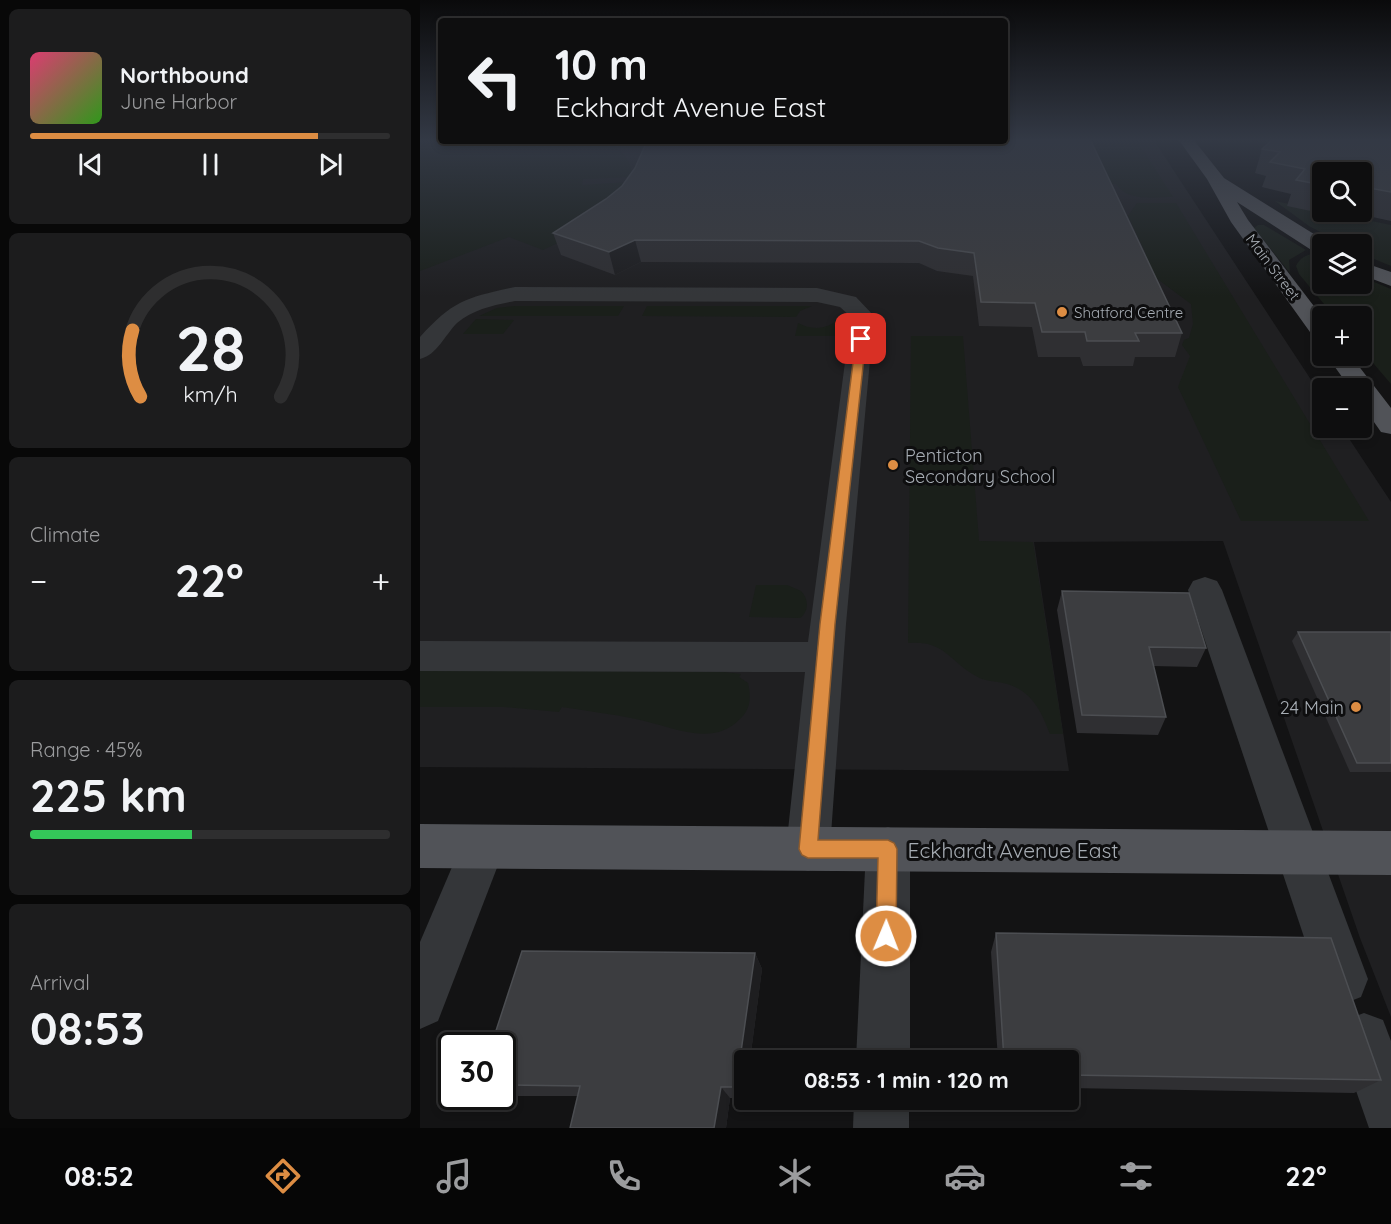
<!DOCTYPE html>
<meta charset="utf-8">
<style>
:root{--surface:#0e0e0f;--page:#1c1c1d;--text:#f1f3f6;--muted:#9b9c9e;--line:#2e2e2f;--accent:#dd8d43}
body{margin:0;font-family:Quicksand,sans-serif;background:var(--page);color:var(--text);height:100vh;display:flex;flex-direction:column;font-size:22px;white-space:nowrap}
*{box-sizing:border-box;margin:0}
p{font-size:20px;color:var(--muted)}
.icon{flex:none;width:33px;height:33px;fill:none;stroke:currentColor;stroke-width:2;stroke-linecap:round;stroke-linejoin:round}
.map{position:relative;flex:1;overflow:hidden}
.details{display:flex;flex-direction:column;gap:9px;padding:9px;background:#080808;width:420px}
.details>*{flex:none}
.hud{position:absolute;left:18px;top:18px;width:570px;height:126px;border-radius:6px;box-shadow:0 3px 9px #0003,0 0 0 2px var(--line);background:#0e0e0f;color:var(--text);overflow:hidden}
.tools{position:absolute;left:892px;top:162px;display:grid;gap:12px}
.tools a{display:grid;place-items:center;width:60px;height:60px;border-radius:6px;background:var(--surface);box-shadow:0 3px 9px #0003,0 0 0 2px var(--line);font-size:30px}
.speed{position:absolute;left:18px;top:1032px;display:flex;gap:12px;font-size:30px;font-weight:700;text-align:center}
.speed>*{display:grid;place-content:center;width:78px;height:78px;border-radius:50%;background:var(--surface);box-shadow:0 3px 9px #0003,0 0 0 2px var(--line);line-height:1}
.speed .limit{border:3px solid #111;border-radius:9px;background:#fff;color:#111}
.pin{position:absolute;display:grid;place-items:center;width:51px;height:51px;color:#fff;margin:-26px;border-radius:12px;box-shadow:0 3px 9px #0006}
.me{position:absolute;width:66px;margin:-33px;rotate:1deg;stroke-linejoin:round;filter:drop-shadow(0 0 4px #0008)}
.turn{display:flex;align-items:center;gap:21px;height:126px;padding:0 18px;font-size:27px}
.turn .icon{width:78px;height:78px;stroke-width:2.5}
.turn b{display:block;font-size:42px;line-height:51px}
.big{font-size:45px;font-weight:800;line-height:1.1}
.details .widget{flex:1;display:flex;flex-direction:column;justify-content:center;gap:9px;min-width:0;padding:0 21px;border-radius:9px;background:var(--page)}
.details .dial{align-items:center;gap:0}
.dial svg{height:156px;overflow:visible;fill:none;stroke:var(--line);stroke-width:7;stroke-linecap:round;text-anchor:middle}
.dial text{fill:var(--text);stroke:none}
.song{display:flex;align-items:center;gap:18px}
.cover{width:72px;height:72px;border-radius:9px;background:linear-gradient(135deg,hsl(340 70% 55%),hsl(110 70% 35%))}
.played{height:6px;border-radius:3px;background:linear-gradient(90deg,var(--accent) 80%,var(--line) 80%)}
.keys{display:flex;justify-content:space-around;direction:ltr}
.heat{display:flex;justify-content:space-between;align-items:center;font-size:33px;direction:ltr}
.charge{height:9px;border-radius:4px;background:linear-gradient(90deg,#34c759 45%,var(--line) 0)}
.trip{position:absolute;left:314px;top:1050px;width:345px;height:60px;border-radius:6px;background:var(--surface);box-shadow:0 3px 9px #0003,0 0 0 2px var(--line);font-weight:800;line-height:60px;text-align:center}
.menu{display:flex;height:96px;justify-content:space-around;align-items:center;background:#060606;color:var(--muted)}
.menu .icon{width:42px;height:42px}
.menu .active{color:var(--accent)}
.menu b{font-size:27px;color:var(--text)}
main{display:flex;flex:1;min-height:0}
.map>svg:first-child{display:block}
.built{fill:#1f1f21}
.green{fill:#1a1f1a}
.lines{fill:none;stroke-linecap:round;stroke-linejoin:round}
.minor{fill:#343639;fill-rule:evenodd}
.major{fill:#515358;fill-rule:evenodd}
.wall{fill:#2f2f32;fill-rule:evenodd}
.shaded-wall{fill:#1e1e20}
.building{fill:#3c3d40;stroke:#4c4e52;stroke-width:1.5}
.route{fill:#dd8d43;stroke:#905c2c;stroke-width:1.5}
.poi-dot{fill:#dd8d43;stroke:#0e0e0f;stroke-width:2}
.labels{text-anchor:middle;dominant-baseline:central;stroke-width:6;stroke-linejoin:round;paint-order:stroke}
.far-street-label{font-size:15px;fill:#a6acb3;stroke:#0e0e0f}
.far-poi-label{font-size:15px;fill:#a6acb3;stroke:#0e0e0f;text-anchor:start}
.poi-label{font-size:18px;fill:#a6acb3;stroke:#0e0e0f;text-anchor:start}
.near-street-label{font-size:21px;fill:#a6acb3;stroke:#0e0e0f}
</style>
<main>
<section class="details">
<div class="widget">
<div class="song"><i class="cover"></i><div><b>Northbound</b><p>June Harbor</p></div></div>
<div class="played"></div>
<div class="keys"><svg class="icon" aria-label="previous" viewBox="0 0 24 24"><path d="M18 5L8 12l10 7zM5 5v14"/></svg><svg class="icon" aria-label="pause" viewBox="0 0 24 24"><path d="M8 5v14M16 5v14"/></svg><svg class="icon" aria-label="next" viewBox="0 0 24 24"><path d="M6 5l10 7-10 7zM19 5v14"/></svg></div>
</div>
<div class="widget dial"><svg viewBox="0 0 100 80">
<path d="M14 69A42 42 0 1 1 86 69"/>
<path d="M14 69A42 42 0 0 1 10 35" stroke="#dd8d43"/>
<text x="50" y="56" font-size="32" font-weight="700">28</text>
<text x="50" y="72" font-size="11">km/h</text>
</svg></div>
<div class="widget"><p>Climate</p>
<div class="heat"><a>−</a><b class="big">22°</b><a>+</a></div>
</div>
<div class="widget"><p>Range · 45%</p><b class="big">225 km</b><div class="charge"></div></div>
<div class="widget"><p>Arrival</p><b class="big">08:53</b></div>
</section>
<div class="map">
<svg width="971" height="1128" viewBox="0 0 971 1128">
<rect width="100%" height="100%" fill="#131314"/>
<path class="built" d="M 0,139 L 21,139 L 21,141 L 733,139 L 903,398 L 903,428 L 922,428 L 971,502 L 971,1017 L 940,938 L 803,541 L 614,542 L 649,771 L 0,767 Z"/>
<g class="green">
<path d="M 0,139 L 21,139 L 21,141 L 187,141 C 201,150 212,159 212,177 L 163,179 L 162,185 L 210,182 L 144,240 L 123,250 L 89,237 L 0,271 Z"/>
<path d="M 633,139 L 716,139 L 753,197 C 734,197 708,202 696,184 L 692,184 L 680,162 Z"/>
<path d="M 855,201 L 971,225 L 971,266 L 942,254 L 942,244 L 923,244 L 889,226 Z"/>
<path d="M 717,203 L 756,203 L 949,521 L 821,521 L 758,387 L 770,356 L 762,345 L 764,340 L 769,338 L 773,324 L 771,304 L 728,272 L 720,254 L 726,254 L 708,216 Z"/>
<path d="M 838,225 L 844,225 L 886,250 L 869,260 L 870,273 L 834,228 Z"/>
<path d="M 893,254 L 903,259 L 903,284 L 942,284 L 942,277 L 971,289 L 971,384 L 942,350 L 942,316 L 914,316 L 879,274 L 876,266 C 880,258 885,255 893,254 Z"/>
<path d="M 95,306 L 204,306 L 198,316 L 59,316 L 77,308 Z"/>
<path d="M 227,306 L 392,306 L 380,311 L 376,317 L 222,316 Z"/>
<path d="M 56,319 L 94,320 L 83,334 L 43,334 Z"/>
<path d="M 417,320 L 415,336 L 375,336 L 378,323 C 391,330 406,330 417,320 Z"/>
<path d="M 491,336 L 543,336 L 559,541 L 613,542 L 643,734 L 630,734 C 621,710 611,689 583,683 C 574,681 564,681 556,676 C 529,661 525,640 488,643 Z"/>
<path d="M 336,585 L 367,585 L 381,591 C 389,599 389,611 380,618 L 329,617 Z"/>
<path d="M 0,670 L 304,672 L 321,674 L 319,677 L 328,683 C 331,696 331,708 321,718 C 292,749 252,726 216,719 C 192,714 167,711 142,707 L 139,712 L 84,707 L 0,707 Z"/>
</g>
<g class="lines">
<g class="minor">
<path d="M 95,287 L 397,288 L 436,297 L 454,316 L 426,624 L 410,849 L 404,865 L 388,871 L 372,865 L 366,849 L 385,672 L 0,671 L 0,641 L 388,642 L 431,317 L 420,307 L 397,302 L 95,301 C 74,305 54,309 37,323 C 25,335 17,355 0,359 L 0,337 C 34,300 46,298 95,287 Z"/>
<path d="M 785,577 L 797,581 L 802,590 L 948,979 L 941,997 L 923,1004 L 905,997 L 898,979 L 768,590 L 773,581 Z"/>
<path d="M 63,825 L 79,832 L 85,847 L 18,1021 L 0,1029 L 0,942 L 47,832 Z"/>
<path d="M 468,827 L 484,833 L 490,849 L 490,1060 L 436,1060 L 446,849 L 452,833 Z"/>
<path d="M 944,1013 L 963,1020 L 971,1041 L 971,1128 L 949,1128 L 918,1039 L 925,1020 Z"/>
<path d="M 434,1100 L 489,1100 L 489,1128 L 433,1128 Z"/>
</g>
<g class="major">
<path d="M 758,139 L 773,139 L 804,178 L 910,244 L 903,244 L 903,255 L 896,253 L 817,202 L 828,220 L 903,318 L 903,341 L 895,339 L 811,222 L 787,179 Z"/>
<path d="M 942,262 L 971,272 L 971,286 L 942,275 Z"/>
<path d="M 907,356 L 931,356 L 971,408 L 971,434 L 961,432 L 942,405 L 942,388 L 930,388 Z"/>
<path d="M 0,824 L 971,831 L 971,875 L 0,868 Z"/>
</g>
</g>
<g class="wall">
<path d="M 971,139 L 971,221 L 934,213 L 929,219 L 867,206 L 871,194 L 842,187 L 846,176 L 835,173 L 842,149 ZM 903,172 L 942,172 L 942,212 L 903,212 Z"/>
<path d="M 585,141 L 762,333 L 755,357 L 715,357 L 713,366 L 663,366 L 660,357 L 618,357 L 612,327 L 559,326 L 553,276 L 517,271 L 499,263 L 221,262 L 195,275 L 141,255 L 133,233 Z"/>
<path d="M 642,591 L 786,648 L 777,667 L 733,666 L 746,717 L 738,735 L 657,733 L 637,610 Z"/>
<path d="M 878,632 L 971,632 L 971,772 L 930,772 L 872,641 Z"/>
<path d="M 576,933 L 961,1080 L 934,1093 L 648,1088 L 648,1060 L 578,1060 L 571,952 Z"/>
<path d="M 335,953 L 342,969 L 330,1060 L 324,1060 L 324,1098 L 310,1098 L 306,1128 L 150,1128 L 158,1096 L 82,1096 L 82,1046 Z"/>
</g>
<g class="shaded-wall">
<path d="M 215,240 L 221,262 L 195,275 L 189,252 Z"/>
<path d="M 335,953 L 342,969 L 330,1060 L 324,1060 L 324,1096 L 316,1087 Z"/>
<path d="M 301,1087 L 310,1098 L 306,1128 L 294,1128 Z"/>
</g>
<g class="building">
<path d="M 585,139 L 670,139 L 762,333 L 715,333 L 719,341 L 667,341 L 665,332 L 622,332 L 615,303 L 561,302 L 554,253 L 518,248 L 499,241 L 215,240 L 189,252 L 133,233 L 186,199 L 202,186 L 215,168 L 227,141 L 585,141 Z"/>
<path d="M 853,139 L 971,139 L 971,192 L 944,187 L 942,190 L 942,172 L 903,172 L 903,185 L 876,180 L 885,169 L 850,162 L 860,152 L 842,149 Z"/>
<path d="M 642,591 L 769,593 L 786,648 L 729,647 L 746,717 L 662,715 Z"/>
<path d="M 878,632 L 971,632 L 971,763 L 937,763 Z"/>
<path d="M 576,933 L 911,938 L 961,1080 L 648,1075 L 648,1060 L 584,1060 Z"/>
<path d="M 102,951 L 335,953 L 316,1087 L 301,1087 L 294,1128 L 150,1128 L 160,1086 L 82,1085 L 82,1046 L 71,1046 Z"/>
</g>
<linearGradient id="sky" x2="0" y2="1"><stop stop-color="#0a0a0b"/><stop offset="0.47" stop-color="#333945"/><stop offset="1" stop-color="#333945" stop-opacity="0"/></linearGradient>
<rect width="971" height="297" fill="url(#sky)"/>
<path class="route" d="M 441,336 L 446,339 L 415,624 L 398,840 L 468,840 L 474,843 L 477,849 L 476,936 L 473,943 L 466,946 L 459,943 L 456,936 L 458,858 L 388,858 L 382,855 L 379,849 L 400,624 L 436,339 Z"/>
<g class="poi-dot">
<circle cx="642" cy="312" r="6"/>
<circle cx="473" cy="465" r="6"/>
<circle cx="936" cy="707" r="6"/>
</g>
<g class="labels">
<g class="far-street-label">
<text transform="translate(853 267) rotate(53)">Main Street</text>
</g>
<g class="far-poi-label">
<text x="654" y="312">Shatford Centre</text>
</g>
<g class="poi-label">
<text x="485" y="455">Penticton<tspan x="485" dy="21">Secondary School</tspan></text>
<text x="924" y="707" text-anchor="end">24 Main</text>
</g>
<g class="near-street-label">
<text x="593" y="850">Eckhardt Avenue East</text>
</g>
</g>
</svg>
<div class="tools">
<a><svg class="icon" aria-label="search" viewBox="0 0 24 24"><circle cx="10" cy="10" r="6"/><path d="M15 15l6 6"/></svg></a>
<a><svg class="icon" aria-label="layers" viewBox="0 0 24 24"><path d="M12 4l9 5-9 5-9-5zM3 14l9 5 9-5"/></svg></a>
<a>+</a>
<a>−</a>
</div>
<div class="speed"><div class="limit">30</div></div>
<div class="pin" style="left:441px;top:339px;background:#d93025"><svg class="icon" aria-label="arrive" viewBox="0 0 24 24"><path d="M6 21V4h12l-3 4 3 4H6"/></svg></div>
<svg class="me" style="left:466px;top:936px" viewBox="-20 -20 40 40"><circle r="17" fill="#dd8d43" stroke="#fff" stroke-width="3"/><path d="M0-11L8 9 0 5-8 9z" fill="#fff"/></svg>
<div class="trip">08:53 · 1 min · 120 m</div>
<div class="hud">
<div class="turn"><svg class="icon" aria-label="left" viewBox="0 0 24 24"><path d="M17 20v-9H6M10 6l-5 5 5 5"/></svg><div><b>10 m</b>Eckhardt Avenue East</div></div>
</div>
</div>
</main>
<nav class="menu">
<b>08:52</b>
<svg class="icon active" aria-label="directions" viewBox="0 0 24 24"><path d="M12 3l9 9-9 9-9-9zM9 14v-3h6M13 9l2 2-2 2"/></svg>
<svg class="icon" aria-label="music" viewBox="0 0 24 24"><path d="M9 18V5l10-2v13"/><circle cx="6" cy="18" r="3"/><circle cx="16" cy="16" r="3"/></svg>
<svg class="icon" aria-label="phone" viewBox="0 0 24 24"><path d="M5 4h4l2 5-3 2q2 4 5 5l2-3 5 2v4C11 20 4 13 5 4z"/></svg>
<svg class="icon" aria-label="climate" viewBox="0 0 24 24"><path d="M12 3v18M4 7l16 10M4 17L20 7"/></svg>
<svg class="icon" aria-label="car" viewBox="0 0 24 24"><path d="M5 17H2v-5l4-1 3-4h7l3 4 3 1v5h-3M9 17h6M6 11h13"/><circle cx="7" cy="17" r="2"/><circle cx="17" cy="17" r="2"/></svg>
<svg class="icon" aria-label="filters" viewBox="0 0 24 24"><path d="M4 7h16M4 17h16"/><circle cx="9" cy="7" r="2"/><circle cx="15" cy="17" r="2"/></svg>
<b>22°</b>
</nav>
